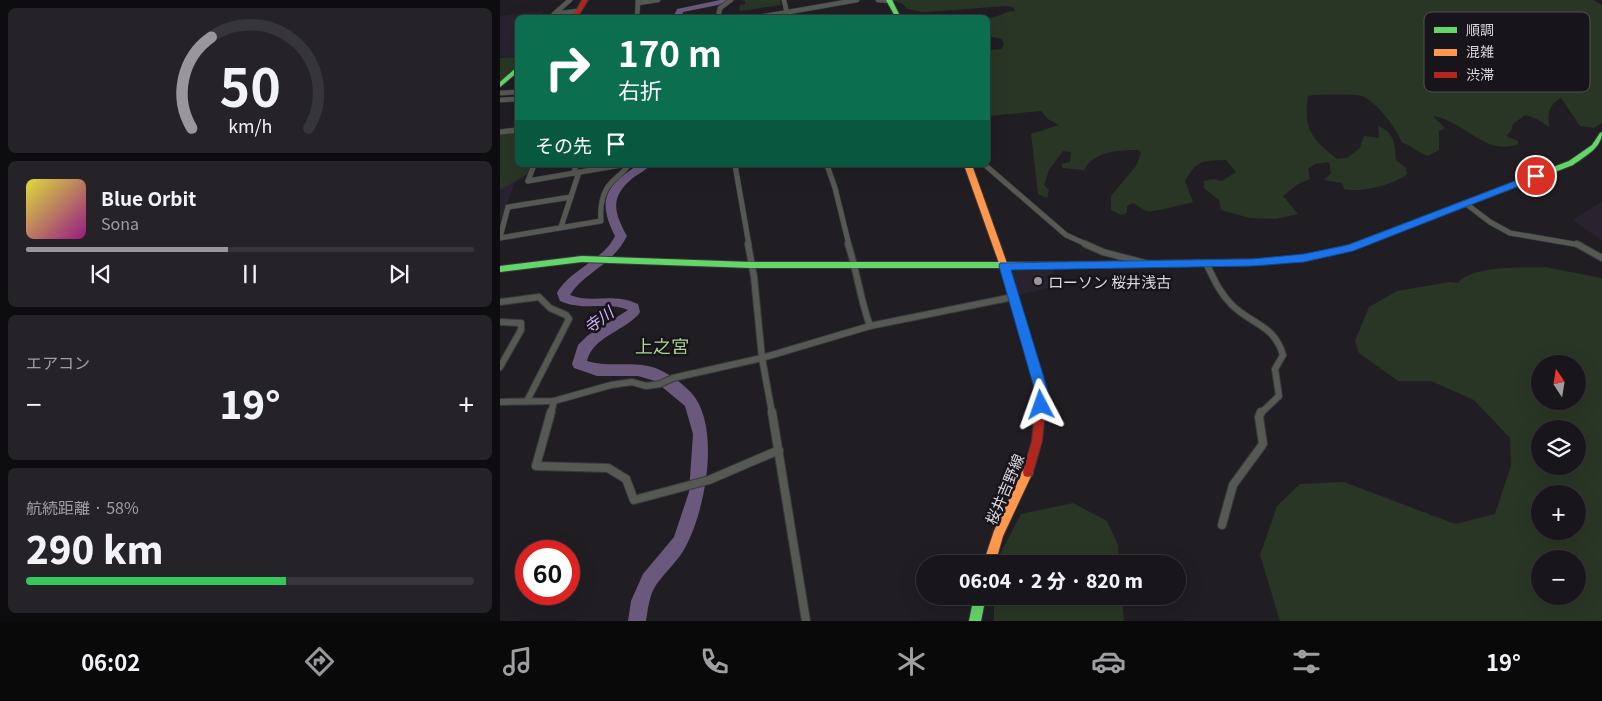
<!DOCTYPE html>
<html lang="ja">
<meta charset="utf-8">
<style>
:root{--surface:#18161a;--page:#252327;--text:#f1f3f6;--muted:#9f9fa2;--line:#363539;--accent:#99979c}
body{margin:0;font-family:Georgia,"Noto Sans JP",serif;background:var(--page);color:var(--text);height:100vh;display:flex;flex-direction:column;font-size:19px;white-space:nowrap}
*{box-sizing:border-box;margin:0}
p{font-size:16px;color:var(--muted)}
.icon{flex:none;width:28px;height:28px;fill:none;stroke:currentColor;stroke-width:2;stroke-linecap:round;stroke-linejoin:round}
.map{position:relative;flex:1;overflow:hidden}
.drawer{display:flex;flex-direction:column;gap:8px;padding:8px;background:#0d0c0e;width:500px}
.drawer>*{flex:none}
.hud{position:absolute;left:15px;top:15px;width:475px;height:152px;border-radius:8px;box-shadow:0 5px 20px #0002,0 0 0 1px var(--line);background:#0b6e4f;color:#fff;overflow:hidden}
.needle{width:32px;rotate:348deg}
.tools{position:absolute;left:1031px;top:355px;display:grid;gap:10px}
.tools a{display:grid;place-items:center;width:55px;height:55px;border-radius:50%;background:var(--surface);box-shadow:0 5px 20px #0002,0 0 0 1px var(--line);font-size:25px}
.speed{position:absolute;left:15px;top:540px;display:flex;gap:10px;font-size:25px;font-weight:700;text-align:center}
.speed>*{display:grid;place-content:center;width:65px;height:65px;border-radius:50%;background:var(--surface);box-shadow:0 5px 20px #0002,0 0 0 1px var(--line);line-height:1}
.speed .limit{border:8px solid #d22;background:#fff;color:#111}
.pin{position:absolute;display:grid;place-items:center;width:42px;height:42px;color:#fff;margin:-21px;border:2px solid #fff;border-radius:50%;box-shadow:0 1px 5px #0007}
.me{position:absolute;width:55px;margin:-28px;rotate:356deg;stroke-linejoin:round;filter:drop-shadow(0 0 4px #0008)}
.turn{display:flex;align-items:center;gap:18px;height:105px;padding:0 20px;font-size:22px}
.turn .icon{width:65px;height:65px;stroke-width:2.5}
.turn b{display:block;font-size:35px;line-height:42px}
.then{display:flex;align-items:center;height:48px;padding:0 20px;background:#0003;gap:10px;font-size:19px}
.big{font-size:38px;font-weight:800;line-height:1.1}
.drawer .tile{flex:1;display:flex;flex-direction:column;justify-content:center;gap:8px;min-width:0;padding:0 18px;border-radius:8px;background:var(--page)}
.drawer .dial{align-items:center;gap:0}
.dial svg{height:130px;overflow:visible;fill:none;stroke:var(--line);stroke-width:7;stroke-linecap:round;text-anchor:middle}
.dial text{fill:var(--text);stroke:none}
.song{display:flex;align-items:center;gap:15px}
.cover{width:60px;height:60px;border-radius:8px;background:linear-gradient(135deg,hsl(60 70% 55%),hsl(310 70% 35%))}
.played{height:5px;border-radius:2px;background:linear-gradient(90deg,var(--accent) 45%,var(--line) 45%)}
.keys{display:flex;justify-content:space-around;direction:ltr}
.heat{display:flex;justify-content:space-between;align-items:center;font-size:28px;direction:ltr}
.charge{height:8px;border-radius:4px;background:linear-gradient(90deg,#34c759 58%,var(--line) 0)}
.trip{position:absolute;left:416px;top:555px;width:270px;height:50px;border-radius:25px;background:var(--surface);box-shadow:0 5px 20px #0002,0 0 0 1px var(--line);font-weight:800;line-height:50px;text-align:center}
.dock{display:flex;height:80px;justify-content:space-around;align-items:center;background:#0a090a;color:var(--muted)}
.dock .icon{width:35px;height:35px}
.dock .selected{color:var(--accent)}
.dock b{font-size:22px;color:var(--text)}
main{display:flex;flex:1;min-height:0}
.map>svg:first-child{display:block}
.built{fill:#29232f}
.green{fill:#2a3625;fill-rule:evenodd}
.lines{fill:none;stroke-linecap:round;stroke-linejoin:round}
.river{fill:#6a587d;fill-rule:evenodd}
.street-far3-casing{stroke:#3a393c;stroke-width:5.5}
.street-far2-casing{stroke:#3a393c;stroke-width:6}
.street-far1-casing{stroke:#3a393c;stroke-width:8}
.street-casing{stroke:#3a393c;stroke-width:10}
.fast-casing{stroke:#3a393c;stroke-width:2}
.slow-casing{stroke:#3a393c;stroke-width:2}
.jam-casing{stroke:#3a393c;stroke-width:2}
.street-far3{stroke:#555853;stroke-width:4.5}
.street-far2{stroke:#555853;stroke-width:5}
.street-far1{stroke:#555853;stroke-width:6}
.street{stroke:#555853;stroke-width:8}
.fast{fill:#63d668;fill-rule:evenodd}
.slow{fill:#ff974d;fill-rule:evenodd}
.jam{fill:#b3261e;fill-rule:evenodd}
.route{fill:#1a73e8;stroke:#114b97}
.poi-dot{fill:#99979c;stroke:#17141b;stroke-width:2}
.labels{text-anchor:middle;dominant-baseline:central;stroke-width:5;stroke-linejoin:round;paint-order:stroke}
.poi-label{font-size:15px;fill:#dad8dd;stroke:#17141b;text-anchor:start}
.street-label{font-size:15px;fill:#dad8dd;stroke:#17141b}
.water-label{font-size:16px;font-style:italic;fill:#d4b5f7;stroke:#17141b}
.quarter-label{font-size:18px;fill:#a8d492;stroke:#17141b}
.key{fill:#17141b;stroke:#524f55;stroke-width:1}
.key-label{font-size:14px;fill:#dad8dd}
</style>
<main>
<section class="drawer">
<div class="tile dial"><svg viewBox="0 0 100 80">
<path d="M14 69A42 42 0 1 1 86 69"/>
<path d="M14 69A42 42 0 0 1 26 13" stroke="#99979c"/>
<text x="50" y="56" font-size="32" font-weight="700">50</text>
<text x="50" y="72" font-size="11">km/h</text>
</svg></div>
<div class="tile">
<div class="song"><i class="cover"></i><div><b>Blue Orbit</b><p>Sona</p></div></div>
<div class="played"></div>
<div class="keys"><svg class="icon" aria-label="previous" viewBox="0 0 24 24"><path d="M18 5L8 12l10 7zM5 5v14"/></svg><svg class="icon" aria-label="pause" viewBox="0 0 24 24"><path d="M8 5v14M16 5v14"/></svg><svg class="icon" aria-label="next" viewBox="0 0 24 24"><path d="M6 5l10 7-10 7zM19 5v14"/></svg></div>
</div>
<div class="tile"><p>エアコン</p>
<div class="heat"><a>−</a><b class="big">19°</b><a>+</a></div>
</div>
<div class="tile"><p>航続距離 · 58%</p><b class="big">290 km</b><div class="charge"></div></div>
</section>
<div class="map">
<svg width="1102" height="621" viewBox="0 0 1102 621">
<rect width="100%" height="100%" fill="#201e23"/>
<g class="built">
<path d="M 44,11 L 39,17 L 18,18 L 17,56 L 0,57 L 0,16 Z"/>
<path d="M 0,133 L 18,165 L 32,165 L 29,174 L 15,183 L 0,222 Z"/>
<path d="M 1102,201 L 1102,241 L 1073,220 Z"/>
<path d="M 516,269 L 553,269 L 554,273 L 546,276 L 552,287 L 519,295 L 511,275 Z"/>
</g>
<g class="green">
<path d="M 242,0 L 280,0 L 281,5 L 239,11 L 240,5 L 245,4 L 245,1 Z"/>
<path d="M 392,0 L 1093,0 L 1102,5 L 1102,123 L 1094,128 L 1080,126 L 1061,98 C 1048,105 1048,114 1049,127 L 1037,119 L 1025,115 L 1013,124 L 1011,131 L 1006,136 L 1018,141 L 1018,144 C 986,157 963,120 933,116 L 945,128 L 939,131 L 939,150 L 928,156 C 918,153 912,145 902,143 C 898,130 876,101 862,96 C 856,94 815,94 808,96 C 803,130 812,139 837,159 L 847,158 L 860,148 L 864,136 L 879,138 L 878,126 C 894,132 895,144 896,160 L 906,168 L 907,174 C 895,185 859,193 844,189 L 842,183 L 824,180 L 831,173 L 829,162 L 815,164 L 808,169 L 810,179 L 798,184 L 783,196 L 798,214 L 776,219 L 750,218 L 721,210 L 719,200 L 704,188 L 704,181 L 714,179 L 722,181 L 736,172 L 726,160 C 702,161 698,159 685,181 L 693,202 C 685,204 652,213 647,211 C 642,210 638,205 633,203 L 627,206 L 627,213 L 621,215 L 611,210 L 611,196 L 636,166 L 641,153 L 638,150 C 619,150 594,151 584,170 L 563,168 L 561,164 L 570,162 L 571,152 L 563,151 L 549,170 L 544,185 L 549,190 L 547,198 L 538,194 L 531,134 L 559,125 L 548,119 L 541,111 L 488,116 L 488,50 L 502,49 L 504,44 L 502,39 L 488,36 L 488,18 C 498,18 504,11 515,11 L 514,8 L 507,6 L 424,12 L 407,9 L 403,4 Z"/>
<path d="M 17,57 L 17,66 L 0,82 L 0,58 Z"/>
<path d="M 17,131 L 18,165 L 30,165 L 27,174 L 0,190 L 0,133 Z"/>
<path d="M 1045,267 L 1102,278 L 1102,621 L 780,621 L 760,555 L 777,506 L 800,484 L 844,482 L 955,524 L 995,514 L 1011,466 L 1010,438 L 974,400 L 931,381 L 898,381 L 859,353 L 855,341 L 869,307 L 897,291 L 950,282 L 958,283 C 972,265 1023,268 1045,267 ZM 1040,364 L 1078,364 L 1078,401 L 1040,401 ZM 1040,429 L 1078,429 L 1078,466 L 1040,466 ZM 1040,494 L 1078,494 L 1078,531 L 1040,531 ZM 1040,559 L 1078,559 L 1078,596 L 1040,596 Z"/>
<path d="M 573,503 L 607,521 L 618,545 L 619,564 L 498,564 L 498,558 L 521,514 Z"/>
<path d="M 494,596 L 622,596 L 624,621 L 494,621 Z"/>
</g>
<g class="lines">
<g class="river">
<path d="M 220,0 L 231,0 L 218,5 L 183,12 L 181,18 L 173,18 L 177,9 Z"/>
<path d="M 138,165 L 150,165 C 146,170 140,173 134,177 C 110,196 113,211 127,236 C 112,266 84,272 70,295 C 91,304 112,292 138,304 L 140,312 L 138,315 C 122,332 93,337 87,361 C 112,369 140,358 164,372 C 175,378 190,389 196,399 C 219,435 205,510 186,546 C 179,560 165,572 156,585 C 149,596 148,609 146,621 L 128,621 L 131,601 L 143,574 L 174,537 L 189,492 L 193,434 L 185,406 L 155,381 L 138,376 L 97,376 L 74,368 L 72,364 L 78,345 L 87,336 L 128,310 C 108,301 85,312 60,301 L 57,293 C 70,269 103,261 115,236 C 97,201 105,186 138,165 Z"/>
</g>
<g class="street-far3-casing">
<g id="street-far3">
<path d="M 284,0 L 288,18"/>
<path d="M 378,0 L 391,1"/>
<path d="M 138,3 L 158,0"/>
<path d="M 54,14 L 70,0"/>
<path d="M 49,18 L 61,13 L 78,11"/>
<path d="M 137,18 L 138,1"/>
<path d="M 218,18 L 220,8 L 231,0"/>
<path d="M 254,18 L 357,0"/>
<path d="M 0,93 L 18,92"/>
<path d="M 0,100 L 18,99"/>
</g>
</g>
<g class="street-far2-casing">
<g id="street-far2">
<path d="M 0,132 L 18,130"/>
<path d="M 235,165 L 249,245"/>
<path d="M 327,165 L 335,188 L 349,245"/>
<path d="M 485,165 L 566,235 L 588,245"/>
<path d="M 74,173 L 76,165"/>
<path d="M 28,181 L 121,165"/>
<path d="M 28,181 L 34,165"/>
<path d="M 965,203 L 990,222 L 1010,233 L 1080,245"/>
<path d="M 61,227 L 79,172"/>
<path d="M 0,237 L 8,207 L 71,197"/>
<path d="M 0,238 L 101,221 C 100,208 102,192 111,183 C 117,176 124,173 128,165"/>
</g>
</g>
<g class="street-far1-casing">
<g id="street-far1">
<path d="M 248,244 L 254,277 L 262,358 L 272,413"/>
<path d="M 348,244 C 357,271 360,299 370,326"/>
<path d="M 585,244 L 603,252 L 645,263"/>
<path d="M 1077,244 L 1102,258"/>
<path d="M 706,263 C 713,277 719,292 731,304 C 750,324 774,324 783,355 L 775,369 L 779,396 L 761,413"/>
<path d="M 0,302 L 39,297 L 50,308 L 66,315 L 69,319 L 27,401"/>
<path d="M 0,322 L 21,323 L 21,330 L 0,367"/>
<path d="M 0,402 L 54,401 L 111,385 L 132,382 L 146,386 L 160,384 L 173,378 L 262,358 L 370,326 L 513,297"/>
<path d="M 51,413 L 54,401"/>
</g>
</g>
<g class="street-casing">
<g id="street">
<path d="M 51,412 L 36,466 L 108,468 L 126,479 L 134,500 L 209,480 L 279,450"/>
<path d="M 272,412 L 306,621"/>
<path d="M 722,525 L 733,485 L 763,444 L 759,417 L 761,412"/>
</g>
</g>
<g class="fast-casing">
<g id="fast">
<path d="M 386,0 L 392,0 L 401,18 L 396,18 Z"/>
<path d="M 18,66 L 18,72 L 0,87 L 0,82 Z"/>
<path d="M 1102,132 C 1102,148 1085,156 1073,165 L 853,250 L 804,261 L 760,265 L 756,262 L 760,259 L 804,255 L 849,245 L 1069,161 L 1092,145 L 1100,133 Z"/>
<path d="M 82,256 L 251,262 L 565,262 L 569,265 L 565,268 L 251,268 L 82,262 L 0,272 L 0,266 Z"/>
<path d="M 474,596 L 486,596 L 481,621 L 469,621 Z"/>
</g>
</g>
<g class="slow-casing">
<g id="slow">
<path d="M 464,165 L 472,165 L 508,266 L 521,310 L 520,312 L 514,312 L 513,310 L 500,266 Z"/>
<path d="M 760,259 L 764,262 L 760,265 L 565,268 L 561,265 L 565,262 Z"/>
<path d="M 528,467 L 532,468 L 533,472 L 503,536 L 495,564 L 483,564 L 494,531 L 524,468 Z"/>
</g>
</g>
<g class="jam-casing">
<g id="jam">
<path d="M 82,0 L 88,0 L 77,18 L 72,18 Z"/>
<path d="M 517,307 L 520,308 L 521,310 L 547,391 L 542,441 L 533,472 L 532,476 L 528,477 L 524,476 L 523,472 L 532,441 L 537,391 L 513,310 L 514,308 Z"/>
</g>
</g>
<use href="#street-far3" class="street-far3"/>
<use href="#street-far2" class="street-far2"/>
<use href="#street-far1" class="street-far1"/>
<use href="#street" class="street"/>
<use href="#fast" class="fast"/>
<use href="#slow" class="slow"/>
<use href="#jam" class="jam"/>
</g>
<path class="route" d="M 1036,173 L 1039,174 L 1039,178 L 853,251 L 804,262 L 752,266 L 511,270 L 548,391 L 545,409 L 541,411 L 536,409 L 534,405 L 535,391 L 499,266 L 500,263 L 752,259 L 804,254 L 848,245 Z"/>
<circle class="poi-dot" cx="538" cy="281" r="5"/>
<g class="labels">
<g class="poi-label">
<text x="548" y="281">ローソン 桜井浅古</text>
</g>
<g class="street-label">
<text transform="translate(504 489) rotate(-67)">桜井吉野線</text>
</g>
<g class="water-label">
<text transform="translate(98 319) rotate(-36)">寺川</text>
</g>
<g class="quarter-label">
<text x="162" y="345">上之宮</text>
</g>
</g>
<rect x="924" y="12" width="166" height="80" rx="8" class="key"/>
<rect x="934" y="27" width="23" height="6" fill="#63d668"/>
<rect x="934" y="49" width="23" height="7" fill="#ff974d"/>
<rect x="934" y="72" width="23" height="6" fill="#b3261e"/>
<g class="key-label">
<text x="966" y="35">順調</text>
<text x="966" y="57">混雑</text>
<text x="966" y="80">渋滞</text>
</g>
</svg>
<div class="tools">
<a><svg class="needle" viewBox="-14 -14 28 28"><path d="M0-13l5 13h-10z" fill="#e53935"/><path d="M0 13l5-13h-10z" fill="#9f9fa2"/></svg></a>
<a><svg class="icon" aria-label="layers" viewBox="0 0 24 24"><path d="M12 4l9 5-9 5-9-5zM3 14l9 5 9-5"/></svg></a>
<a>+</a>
<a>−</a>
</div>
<div class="speed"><div class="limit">60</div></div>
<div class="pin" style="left:1036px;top:176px;background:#d93025"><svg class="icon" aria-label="arrive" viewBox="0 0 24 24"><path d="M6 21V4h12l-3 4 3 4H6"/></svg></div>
<svg class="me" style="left:541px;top:405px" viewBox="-20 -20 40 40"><path d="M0-17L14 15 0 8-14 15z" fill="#1a73e8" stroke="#fff" stroke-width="4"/></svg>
<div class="trip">06:04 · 2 分 · 820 m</div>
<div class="hud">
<div class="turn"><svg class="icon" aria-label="right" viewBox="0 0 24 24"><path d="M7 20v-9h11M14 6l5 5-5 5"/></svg><div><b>170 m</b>右折</div></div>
<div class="then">その先<svg class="icon" aria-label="arrive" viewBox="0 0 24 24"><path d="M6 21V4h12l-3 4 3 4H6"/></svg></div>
</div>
</div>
</main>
<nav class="dock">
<b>06:02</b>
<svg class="icon selected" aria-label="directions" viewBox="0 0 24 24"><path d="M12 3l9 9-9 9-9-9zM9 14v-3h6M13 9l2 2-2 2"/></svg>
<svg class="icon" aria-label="music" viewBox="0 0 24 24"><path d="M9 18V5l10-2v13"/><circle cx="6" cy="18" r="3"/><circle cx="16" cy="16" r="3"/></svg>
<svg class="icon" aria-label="phone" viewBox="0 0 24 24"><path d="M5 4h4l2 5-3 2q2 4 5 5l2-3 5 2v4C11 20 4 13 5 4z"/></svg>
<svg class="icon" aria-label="climate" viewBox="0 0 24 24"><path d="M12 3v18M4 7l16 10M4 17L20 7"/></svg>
<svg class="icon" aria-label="car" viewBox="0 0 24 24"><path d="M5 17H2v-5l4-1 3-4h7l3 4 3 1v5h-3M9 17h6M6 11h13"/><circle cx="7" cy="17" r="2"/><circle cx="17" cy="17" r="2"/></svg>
<svg class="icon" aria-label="filters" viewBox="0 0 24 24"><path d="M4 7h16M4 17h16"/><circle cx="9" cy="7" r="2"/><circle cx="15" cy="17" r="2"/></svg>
<b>19°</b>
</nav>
